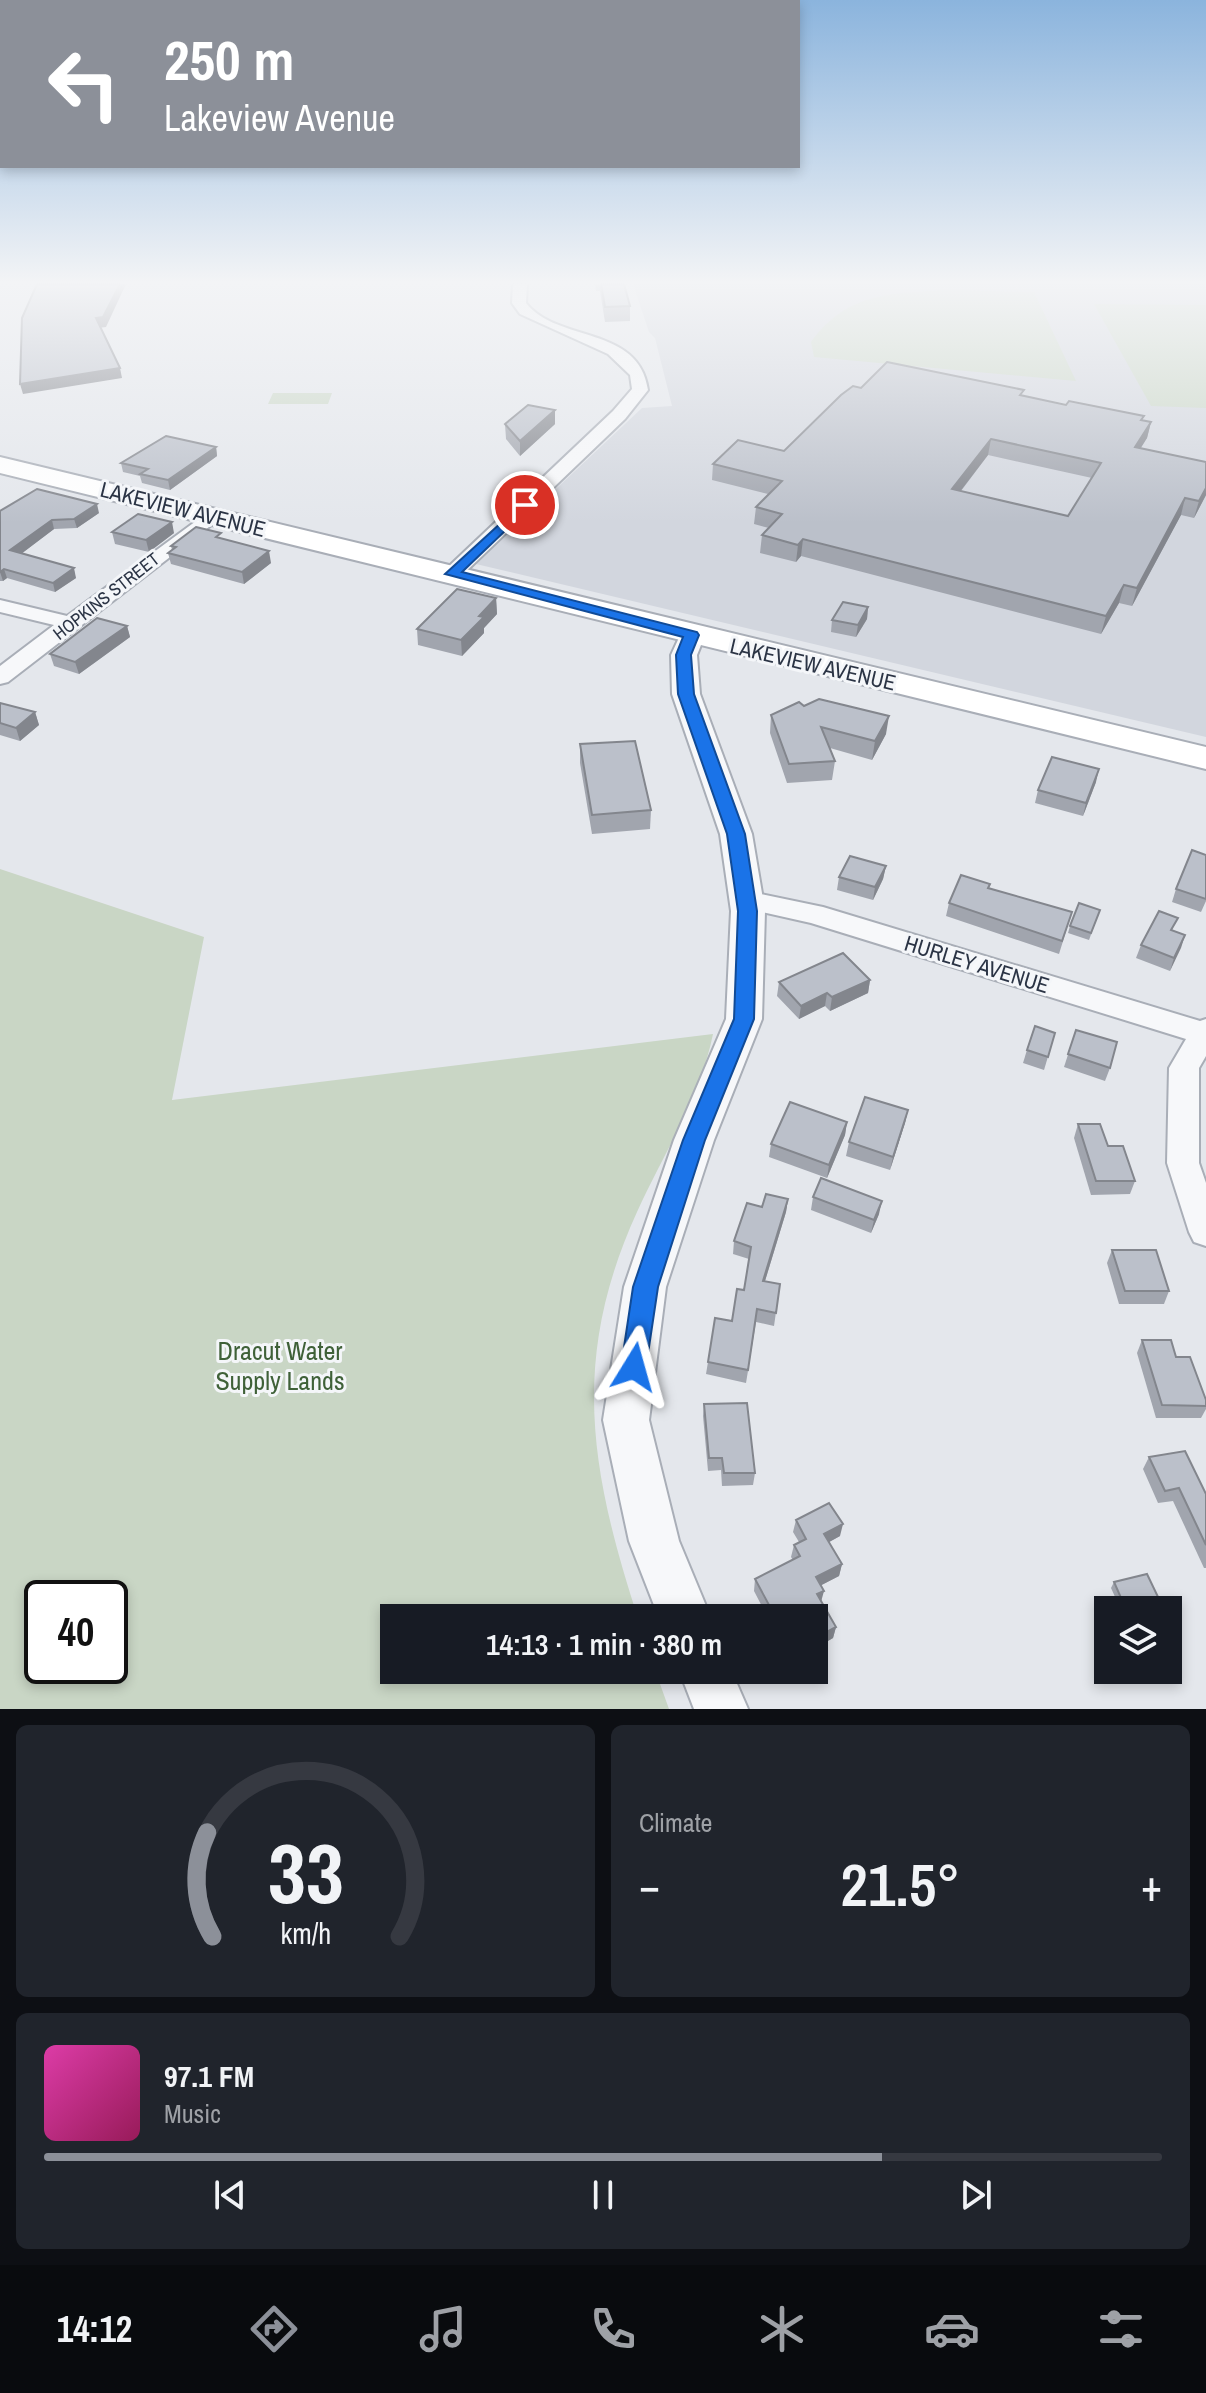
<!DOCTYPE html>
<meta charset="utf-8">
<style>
:root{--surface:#171b24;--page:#20242c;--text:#f1f3f6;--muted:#9ea1a6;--line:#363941;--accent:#8c9099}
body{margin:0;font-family:"Archivo Narrow",sans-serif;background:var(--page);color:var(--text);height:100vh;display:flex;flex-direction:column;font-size:30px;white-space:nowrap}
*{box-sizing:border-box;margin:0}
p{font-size:26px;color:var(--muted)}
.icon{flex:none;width:44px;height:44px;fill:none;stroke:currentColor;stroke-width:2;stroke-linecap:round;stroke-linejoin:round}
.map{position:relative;height:1709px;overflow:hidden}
.details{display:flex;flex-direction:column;gap:16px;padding:16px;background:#0d0f14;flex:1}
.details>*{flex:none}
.guide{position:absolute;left:0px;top:0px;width:800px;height:168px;box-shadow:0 4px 12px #0003;background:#8c9099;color:#fff;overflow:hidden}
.tools{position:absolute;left:1094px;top:1596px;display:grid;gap:16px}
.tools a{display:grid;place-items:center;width:88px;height:88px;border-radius:0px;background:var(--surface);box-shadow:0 4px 12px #0003;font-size:40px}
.speed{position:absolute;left:24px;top:1580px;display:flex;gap:16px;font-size:40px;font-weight:700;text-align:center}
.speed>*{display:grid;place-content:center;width:104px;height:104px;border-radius:50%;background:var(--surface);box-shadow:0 4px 12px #0003;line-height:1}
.speed .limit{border:4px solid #111;border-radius:12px;background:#fff;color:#111}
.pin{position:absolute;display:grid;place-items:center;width:68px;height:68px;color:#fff;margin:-34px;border:4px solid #fff;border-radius:50%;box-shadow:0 2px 8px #0007}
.me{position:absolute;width:88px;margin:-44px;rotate:8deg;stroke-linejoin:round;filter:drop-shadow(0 0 6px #0008)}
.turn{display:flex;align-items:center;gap:28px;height:168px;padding:0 32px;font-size:36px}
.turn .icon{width:104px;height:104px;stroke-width:2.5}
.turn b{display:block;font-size:56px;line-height:68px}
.big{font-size:60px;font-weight:600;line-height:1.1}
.details .tile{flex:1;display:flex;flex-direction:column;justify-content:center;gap:12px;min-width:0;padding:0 28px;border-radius:12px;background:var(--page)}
.details .dial{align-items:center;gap:0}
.dial svg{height:208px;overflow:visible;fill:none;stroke:var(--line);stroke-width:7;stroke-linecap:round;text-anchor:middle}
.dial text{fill:var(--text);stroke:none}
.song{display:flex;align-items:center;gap:24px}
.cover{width:96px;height:96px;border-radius:12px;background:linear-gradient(135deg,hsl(320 70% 55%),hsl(330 70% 35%))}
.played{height:8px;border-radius:4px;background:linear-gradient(90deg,var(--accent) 75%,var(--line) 75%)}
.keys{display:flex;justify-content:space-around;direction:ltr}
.heat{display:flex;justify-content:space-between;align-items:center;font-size:44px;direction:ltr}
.details .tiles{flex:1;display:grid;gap:16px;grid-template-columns:1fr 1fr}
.tile:last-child{grid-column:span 2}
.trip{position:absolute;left:380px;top:1604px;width:448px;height:80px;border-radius:0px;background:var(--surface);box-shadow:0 4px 12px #0003;font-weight:600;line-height:80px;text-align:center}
.tab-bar{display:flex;height:128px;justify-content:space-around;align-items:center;background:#090b0e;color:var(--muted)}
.tab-bar .icon{width:56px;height:56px}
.tab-bar .active{color:var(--accent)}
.tab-bar b{font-size:36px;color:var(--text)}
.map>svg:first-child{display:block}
.built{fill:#d2d6de}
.green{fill:#c9d6c5;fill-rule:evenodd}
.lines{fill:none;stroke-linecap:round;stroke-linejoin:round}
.minor-casing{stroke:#a9aeb7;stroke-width:4}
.tertiary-casing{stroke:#a9aeb7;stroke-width:4}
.secondary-casing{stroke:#a9aeb7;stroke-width:4}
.minor{fill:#f7f8fa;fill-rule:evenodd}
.tertiary{fill:#f7f8fa;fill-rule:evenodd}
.secondary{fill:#fff;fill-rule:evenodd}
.wall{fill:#a1a5ae;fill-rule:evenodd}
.shaded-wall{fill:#83868d}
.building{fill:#bbc0ca;stroke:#83868d;stroke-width:2;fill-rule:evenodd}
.route{fill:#1a73e8;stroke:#114b97;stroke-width:2}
.labels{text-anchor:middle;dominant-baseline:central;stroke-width:6;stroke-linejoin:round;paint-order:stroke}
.far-street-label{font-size:18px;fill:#2b3445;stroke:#f4f6f9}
.street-label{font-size:22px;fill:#2b3445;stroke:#f4f6f9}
.near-park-label{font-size:26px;fill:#3f6138;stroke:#f4f6f9}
</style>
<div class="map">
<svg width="1206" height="1709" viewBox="0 0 1206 1709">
<rect width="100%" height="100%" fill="#e4e7ec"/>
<path class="built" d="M 633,284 L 1206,284 L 1206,737 L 476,564 L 642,408 L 672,406 L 655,338 L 649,332 Z"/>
<g class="green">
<path d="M 946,290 L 1034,292 L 1076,381 L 814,357 L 811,342 C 848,292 889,294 946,290 Z"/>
<path d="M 1094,304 L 1206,305 L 1206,408 L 1151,406 Z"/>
<path d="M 273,393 L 332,393 L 328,404 L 268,404 Z"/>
<path d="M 0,869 L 204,937 L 172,1100 L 713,1034 C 700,1098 664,1153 637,1212 C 570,1359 590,1470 638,1618 L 394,1618 L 394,1670 L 655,1670 L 669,1709 L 0,1709 ZM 42,1598 L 110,1598 L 110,1666 L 42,1666 Z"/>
</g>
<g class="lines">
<g class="minor-casing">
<g id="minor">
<path d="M 513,284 L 527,284 L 526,303 C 557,343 639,325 648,390 L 625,419 L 459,578 L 452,580 L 442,574 L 445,570 L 613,411 L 632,389 L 630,375 L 608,354 L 520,314 L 512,303 Z"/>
<path d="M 211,510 L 221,516 L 218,520 L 8,682 L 0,684 L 0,666 L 54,625 L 0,612 L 0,600 L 67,616 Z"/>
<path d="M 746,891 L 823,907 L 1200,1021 L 1206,1019 L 1206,1056 L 1199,1068 L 1199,1163 L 1206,1183 L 1206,1246 L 1194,1242 L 1189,1232 L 1167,1163 L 1169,1068 L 1186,1039 L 811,923 L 736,906 L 733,900 L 736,894 Z"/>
</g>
</g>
<g class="tertiary-casing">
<g id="tertiary">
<path d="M 692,627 L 701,629 L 705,635 L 697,655 L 700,694 L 752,834 L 765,911 L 762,1019 L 714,1140 L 666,1287 L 649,1420 L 679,1541 L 711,1618 L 659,1618 L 629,1541 L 603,1420 L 624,1287 L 674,1140 L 726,1019 L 731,911 L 720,834 L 672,694 L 671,655 L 683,629 Z"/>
<path d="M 679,1670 L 731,1670 L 748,1709 L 694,1709 Z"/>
</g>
</g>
<g class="secondary-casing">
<path id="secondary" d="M 0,457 L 1206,747 L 1206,769 L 0,473 Z"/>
</g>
<use href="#minor" class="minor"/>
<use href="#tertiary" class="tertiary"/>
<use href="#secondary" class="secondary"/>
</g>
<g class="wall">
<path d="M 595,284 L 624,284 L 630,306 L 630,321 L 605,322 L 600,291 L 596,291 Z"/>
<path d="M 861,388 L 1023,396 L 1151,422 L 1147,438 L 1140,448 L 1206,462 L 1206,495 L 1194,518 L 1181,515 L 1132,606 L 1119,603 L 1101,634 L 801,556 L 796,562 L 760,553 L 762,535 L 769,528 L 754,524 L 756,507 L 768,494 L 712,480 L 713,464 L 784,451 ZM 988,455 L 1092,478 L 1068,516 L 961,491 Z"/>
<path d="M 555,410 L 555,424 L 520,456 L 506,439 L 505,424 Z"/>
<path d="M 216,447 L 217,456 L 170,490 L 142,483 L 140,476 L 123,472 L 121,463 Z"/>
<path d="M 0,511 L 99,513 L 77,528 L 54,529 L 21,554 L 76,578 L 55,592 L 7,578 L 3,581 L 0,581 Z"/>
<path d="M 112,532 L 174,533 L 149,552 L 115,544 Z"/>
<path d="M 222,539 L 271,563 L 244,584 L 171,564 L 168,553 L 172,550 L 171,546 Z"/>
<path d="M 496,598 L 497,614 L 484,628 L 484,633 L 462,656 L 418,645 L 417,629 Z"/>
<path d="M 868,607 L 867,619 L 856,637 L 831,632 L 832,620 Z"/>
<path d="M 127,626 L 130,637 L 79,674 L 54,666 L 50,654 Z"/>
<path d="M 0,703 L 35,712 L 39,725 L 20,741 L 0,735 Z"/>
<path d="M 771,715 L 886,734 L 872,760 L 830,748 L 835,761 L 832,780 L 787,783 L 770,733 Z"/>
<path d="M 580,744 L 651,810 L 650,829 L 592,834 L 580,763 Z"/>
<path d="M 1096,782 L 1083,816 L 1035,803 L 1038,790 Z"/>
<path d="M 1206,855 L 1206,901 L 1201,912 L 1172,902 L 1176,889 Z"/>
<path d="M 886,866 L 883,879 L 873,900 L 837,890 L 839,877 Z"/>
<path d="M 990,884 L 989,888 L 1072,912 L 1059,954 L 946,916 L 949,903 Z"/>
<path d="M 1100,910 L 1089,940 L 1068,933 L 1070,926 Z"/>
<path d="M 1173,931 L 1185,935 L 1170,971 L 1136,958 L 1141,945 Z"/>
<path d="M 870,980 L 868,993 L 830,1011 L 825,1006 L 799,1019 L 777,996 L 779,982 Z"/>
<path d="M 1076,1030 L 1110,1068 L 1105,1081 L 1064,1067 Z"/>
<path d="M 1055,1033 L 1044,1070 L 1023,1063 L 1027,1050 Z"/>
<path d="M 908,1110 L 905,1123 L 890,1170 L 846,1156 L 849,1142 Z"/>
<path d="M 847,1122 L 845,1135 L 827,1178 L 769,1157 L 771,1144 Z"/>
<path d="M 1078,1124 L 1108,1146 L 1135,1181 L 1130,1194 L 1091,1195 L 1074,1138 Z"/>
<path d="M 813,1197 L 879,1214 L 871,1233 L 811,1210 Z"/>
<path d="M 788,1199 L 786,1212 L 765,1281 L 780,1284 L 774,1326 L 756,1322 L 746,1383 L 706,1374 L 708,1362 L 732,1321 L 744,1290 L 749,1259 L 733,1254 L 734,1241 L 762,1207 Z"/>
<path d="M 1112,1250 L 1169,1291 L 1164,1304 L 1119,1304 L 1107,1263 Z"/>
<path d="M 1142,1340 L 1206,1400 L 1206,1409 L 1201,1418 L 1156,1418 L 1137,1353 Z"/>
<path d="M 704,1404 L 755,1473 L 753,1485 L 722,1486 L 721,1470 L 708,1471 L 703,1416 Z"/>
<path d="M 1149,1457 L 1206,1494 L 1206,1568 L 1204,1568 L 1173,1501 L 1158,1503 L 1143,1469 Z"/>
<path d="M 796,1520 L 840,1536 L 829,1542 L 842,1564 L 839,1576 L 821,1585 L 821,1602 L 836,1627 L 833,1638 L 814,1649 L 814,1618 L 768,1618 L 754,1591 L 755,1579 L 793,1560 L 791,1557 L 794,1545 L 799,1542 L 793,1532 Z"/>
<path d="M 1114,1582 L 1159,1599 L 1156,1605 L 1133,1610 L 1121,1610 L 1111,1588 Z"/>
</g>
<g class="shaded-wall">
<path d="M 120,284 L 126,284 L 106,327 L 98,328 L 96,318 Z"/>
<path d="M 120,368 L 122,378 L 23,394 L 20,384 Z"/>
<path d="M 555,410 L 555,424 L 520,456 L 520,441 Z"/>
<path d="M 1151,422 L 1147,438 L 1131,464 L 1135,447 Z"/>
<path d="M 991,439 L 988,455 L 949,506 L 952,489 Z"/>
<path d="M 216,447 L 217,456 L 170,490 L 168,480 Z"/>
<path d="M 1206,488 L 1206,495 L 1194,518 L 1199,501 Z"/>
<path d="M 1185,498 L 1181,515 L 1132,606 L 1137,588 Z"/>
<path d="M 97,504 L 99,513 L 77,528 L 74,519 Z"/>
<path d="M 52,520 L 54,529 L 13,560 L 10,550 Z"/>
<path d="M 172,522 L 174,533 L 149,552 L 146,540 Z"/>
<path d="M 803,539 L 801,556 L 796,562 L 798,545 Z"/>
<path d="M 269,551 L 271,563 L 244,584 L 242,572 Z"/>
<path d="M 74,568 L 76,578 L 55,592 L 53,583 Z"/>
<path d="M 4,569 L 7,578 L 3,581 L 0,572 Z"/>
<path d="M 1124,585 L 1119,603 L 1101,634 L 1106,616 Z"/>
<path d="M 496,598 L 497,614 L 484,628 L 484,633 L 462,656 L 461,640 L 479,616 Z"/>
<path d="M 868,607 L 867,619 L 856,637 L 858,625 Z"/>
<path d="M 127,626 L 130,637 L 79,674 L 75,662 Z"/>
<path d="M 35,712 L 39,725 L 20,741 L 16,728 Z"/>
<path d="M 889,716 L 886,734 L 872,760 L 875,741 Z"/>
<path d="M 1099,769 L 1096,782 L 1083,816 L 1086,803 Z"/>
<path d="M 886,866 L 883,879 L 873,900 L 875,887 Z"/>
<path d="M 1185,935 L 1181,948 L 1170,971 L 1174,958 Z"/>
<path d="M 870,980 L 868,993 L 830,1011 L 832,997 Z"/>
<path d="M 827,993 L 825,1006 L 799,1019 L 801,1006 Z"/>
<path d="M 908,1110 L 905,1123 L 890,1170 L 893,1157 Z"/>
<path d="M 847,1122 L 845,1135 L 827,1178 L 829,1165 Z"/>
<path d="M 788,1199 L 786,1212 L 761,1294 L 763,1281 Z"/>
<path d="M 882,1201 L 879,1214 L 871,1233 L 874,1220 Z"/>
<path d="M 843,1524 L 840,1536 L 822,1546 L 824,1534 Z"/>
<path d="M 842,1564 L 839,1576 L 814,1589 L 816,1577 Z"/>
<path d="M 824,1591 L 821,1602 L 817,1594 Z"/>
<path d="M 836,1627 L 833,1638 L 814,1649 L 814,1639 Z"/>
</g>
<g class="building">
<path d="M 37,284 L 120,284 L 103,317 L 96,318 L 120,368 L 20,384 L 22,318 Z"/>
<path d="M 601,284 L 624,284 L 630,306 L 605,307 Z"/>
<path d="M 887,362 L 1024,390 L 1020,395 L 1066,405 L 1069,401 L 1144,416 L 1141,420 L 1151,422 L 1135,447 L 1206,462 L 1206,488 L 1199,501 L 1185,498 L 1137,588 L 1124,585 L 1106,616 L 803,539 L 798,545 L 762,535 L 782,514 L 756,507 L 782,481 L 713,464 L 738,440 L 784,451 L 841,395 L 853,386 L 861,388 ZM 991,439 L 1101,463 L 1068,516 L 952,489 Z"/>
<path d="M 528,405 L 555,410 L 520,441 L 505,424 Z"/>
<path d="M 166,436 L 216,447 L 168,480 L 140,474 L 148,469 L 121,463 Z"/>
<path d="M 37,489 L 97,504 L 74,519 L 52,520 L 10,550 L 74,568 L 53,583 L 4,569 L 0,572 L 0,511 Z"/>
<path d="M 138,514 L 172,522 L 146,540 L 112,532 Z"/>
<path d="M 196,527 L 221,533 L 216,537 L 269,551 L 242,572 L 168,553 L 176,547 L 171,546 Z"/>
<path d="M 457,589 L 496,598 L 479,616 L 484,617 L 461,640 L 417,629 Z"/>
<path d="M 843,602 L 868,607 L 858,625 L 832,620 Z"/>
<path d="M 97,618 L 127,626 L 75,662 L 50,654 Z"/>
<path d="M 819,699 L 889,716 L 875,741 L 821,727 L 835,761 L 789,764 L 771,715 L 799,702 L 804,706 Z"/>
<path d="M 0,703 L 35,712 L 16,728 L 0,723 Z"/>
<path d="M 635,741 L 651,810 L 592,815 L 580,744 Z"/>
<path d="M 1052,757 L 1099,769 L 1086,803 L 1038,790 Z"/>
<path d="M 1192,850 L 1206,855 L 1206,899 L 1176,889 Z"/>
<path d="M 850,856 L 886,866 L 875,887 L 839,877 Z"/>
<path d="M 961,875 L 990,884 L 988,888 L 1072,912 L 1062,941 L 949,903 Z"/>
<path d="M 1079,903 L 1100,910 L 1091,933 L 1070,926 Z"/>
<path d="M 1159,911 L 1178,918 L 1171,930 L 1185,935 L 1174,958 L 1141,945 Z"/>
<path d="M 843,953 L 870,980 L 832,997 L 827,993 L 801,1006 L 779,982 Z"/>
<path d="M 1035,1026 L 1055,1033 L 1048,1057 L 1027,1050 Z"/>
<path d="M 1076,1030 L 1117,1042 L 1110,1068 L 1068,1054 Z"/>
<path d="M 865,1097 L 908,1110 L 893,1157 L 849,1142 Z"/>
<path d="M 790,1102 L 847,1122 L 829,1165 L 771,1144 Z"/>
<path d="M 1078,1124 L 1100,1124 L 1108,1146 L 1123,1146 L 1135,1181 L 1096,1181 Z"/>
<path d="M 821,1178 L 882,1201 L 874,1220 L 813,1197 Z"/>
<path d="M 766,1194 L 788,1199 L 763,1281 L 780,1284 L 776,1313 L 757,1309 L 748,1370 L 708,1362 L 715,1318 L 732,1321 L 737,1289 L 744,1290 L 751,1247 L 734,1241 L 747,1203 L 762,1207 Z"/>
<path d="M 1112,1250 L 1156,1250 L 1169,1291 L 1125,1291 Z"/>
<path d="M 1142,1340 L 1171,1340 L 1176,1357 L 1190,1357 L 1206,1400 L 1206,1406 L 1162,1405 Z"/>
<path d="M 747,1403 L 755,1473 L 724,1473 L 722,1458 L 709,1458 L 704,1404 Z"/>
<path d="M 1185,1451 L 1206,1494 L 1206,1545 L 1179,1488 L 1165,1491 L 1149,1457 Z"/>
<path d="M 829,1503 L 843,1524 L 824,1534 L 842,1564 L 816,1577 L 824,1591 L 817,1594 L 836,1627 L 814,1639 L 814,1618 L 776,1618 L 755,1579 L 800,1556 L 794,1545 L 806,1539 L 796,1520 Z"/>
<path d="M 1147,1574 L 1159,1599 L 1125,1607 L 1114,1582 Z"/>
</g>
<linearGradient id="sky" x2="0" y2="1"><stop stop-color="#8bb4dd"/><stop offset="0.54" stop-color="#f3f4f6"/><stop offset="1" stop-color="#f3f4f6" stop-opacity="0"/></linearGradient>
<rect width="1206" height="523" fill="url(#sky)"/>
<path class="route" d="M 525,501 L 531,505 L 529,508 L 462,572 L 697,632 L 699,635 L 691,655 L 694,694 L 745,834 L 757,911 L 754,1019 L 705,1140 L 658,1287 L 646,1367 L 643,1375 L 634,1378 L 625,1375 L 621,1367 L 633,1287 L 683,1140 L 734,1019 L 738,911 L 727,834 L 678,694 L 676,655 L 683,637 L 445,574 Z"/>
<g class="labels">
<g class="far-street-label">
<text transform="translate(106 596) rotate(-38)">HOPKINS STREET</text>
</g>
<g class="street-label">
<text transform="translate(183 509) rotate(14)">LAKEVIEW AVENUE</text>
<text transform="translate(813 664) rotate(13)">LAKEVIEW AVENUE</text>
<text transform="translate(977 964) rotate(17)">HURLEY AVENUE</text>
</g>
<g class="near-park-label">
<text x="280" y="1350">Dracut Water<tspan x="280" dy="30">Supply Lands</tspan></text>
</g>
</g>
</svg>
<div class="tools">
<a><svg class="icon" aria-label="layers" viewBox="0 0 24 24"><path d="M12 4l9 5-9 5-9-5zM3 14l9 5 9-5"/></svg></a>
</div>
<div class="speed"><div class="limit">40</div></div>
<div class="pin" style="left:525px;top:505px;background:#d93025"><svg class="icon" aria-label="arrive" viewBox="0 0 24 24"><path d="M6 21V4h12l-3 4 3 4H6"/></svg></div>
<svg class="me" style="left:634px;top:1367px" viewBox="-20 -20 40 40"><path d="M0-17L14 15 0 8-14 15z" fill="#1a73e8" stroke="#fff" stroke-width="4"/></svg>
<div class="trip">14:13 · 1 min · 380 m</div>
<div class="guide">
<div class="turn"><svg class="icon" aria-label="left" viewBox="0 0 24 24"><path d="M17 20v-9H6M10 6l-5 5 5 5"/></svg><div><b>250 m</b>Lakeview Avenue</div></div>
</div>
</div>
<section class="details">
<div class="tiles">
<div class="tile dial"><svg viewBox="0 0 100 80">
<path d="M14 69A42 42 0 1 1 86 69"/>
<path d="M14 69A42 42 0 0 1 12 29" stroke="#8c9099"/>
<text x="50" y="56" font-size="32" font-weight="700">33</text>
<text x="50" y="72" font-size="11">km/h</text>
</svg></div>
<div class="tile"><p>Climate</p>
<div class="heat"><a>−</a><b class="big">21.5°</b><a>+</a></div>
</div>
<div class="tile">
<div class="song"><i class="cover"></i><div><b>97.1 FM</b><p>Music</p></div></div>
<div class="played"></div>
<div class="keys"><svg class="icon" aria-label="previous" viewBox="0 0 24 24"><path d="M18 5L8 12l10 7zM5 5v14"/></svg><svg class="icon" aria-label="pause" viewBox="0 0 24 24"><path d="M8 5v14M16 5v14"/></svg><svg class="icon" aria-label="next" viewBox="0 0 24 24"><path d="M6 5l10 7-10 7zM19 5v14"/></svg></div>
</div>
</div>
</section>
<nav class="tab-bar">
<b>14:12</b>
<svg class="icon active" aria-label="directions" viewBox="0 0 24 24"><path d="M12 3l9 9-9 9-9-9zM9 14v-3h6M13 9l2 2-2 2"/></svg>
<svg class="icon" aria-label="music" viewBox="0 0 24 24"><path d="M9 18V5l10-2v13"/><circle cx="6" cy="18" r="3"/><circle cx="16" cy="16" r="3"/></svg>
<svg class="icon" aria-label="phone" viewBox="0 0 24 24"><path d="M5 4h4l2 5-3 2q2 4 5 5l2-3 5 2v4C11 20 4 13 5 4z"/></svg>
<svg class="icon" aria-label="climate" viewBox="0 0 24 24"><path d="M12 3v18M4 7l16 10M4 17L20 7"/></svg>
<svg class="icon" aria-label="car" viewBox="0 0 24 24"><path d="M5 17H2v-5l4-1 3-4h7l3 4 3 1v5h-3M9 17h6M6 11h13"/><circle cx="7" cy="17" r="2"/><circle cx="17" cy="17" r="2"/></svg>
<svg class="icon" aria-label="filters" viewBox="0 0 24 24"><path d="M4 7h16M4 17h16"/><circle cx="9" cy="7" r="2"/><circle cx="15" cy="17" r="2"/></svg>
</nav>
